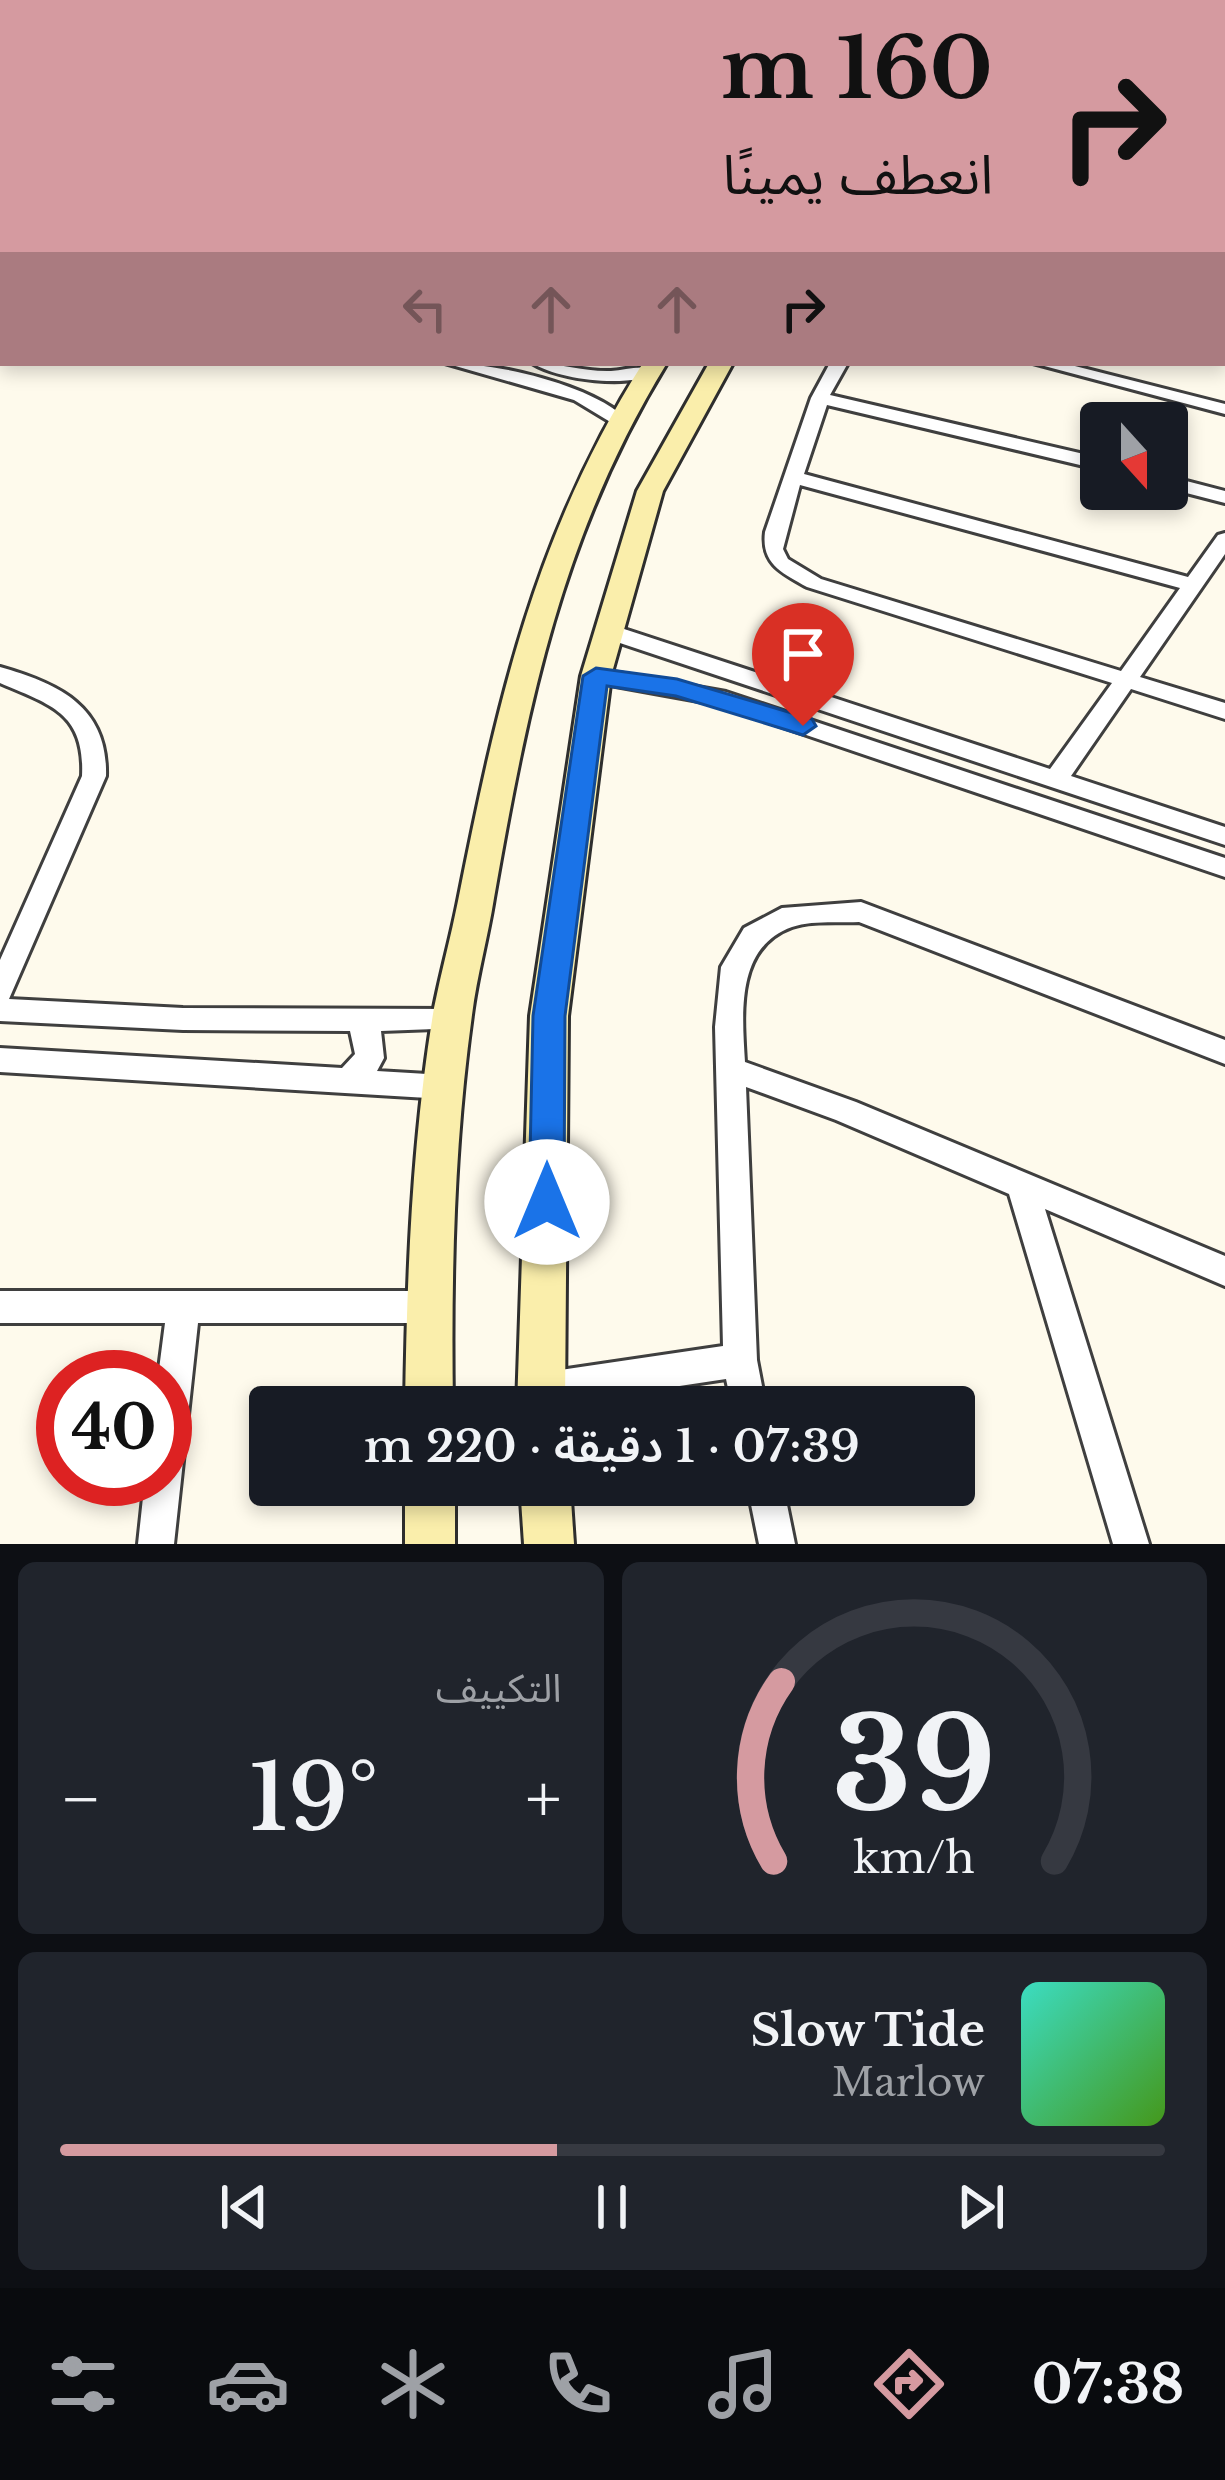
<!DOCTYPE html>
<html lang="ar">
<meta charset="utf-8">
<style>
:root{--surface:#171b24;--page:#20242c;--text:#f1f3f6;--muted:#9ea1a6;--line:#363941;--accent:#d59aa0}
body{margin:0;font-family:"Libre Baskerville","Noto Sans Arabic",serif;background:var(--page);color:var(--text);direction:rtl;height:100vh;display:flex;flex-direction:column;font-size:45px;white-space:nowrap}
*{box-sizing:border-box;margin:0}
p{font-size:39px;color:var(--muted)}
.icon{flex:none;width:66px;height:66px;fill:none;stroke:currentColor;stroke-width:2;stroke-linecap:round;stroke-linejoin:round}
.map{position:relative;height:1544px;overflow:hidden;direction:ltr}
.side{display:flex;flex-direction:column;gap:18px;padding:18px;background:#0d0f14;flex:1}
.side>*{flex:none}
.banner{position:absolute;left:0px;top:0px;width:1227px;height:366px;box-shadow:0 6px 18px #0003;direction:rtl;background:#d59aa0;color:#111;overflow:hidden}
.needle{width:78px;rotate:159deg}
.buttons{position:absolute;left:1080px;top:402px;display:grid;gap:24px}
.buttons a{display:grid;place-items:center;width:108px;height:108px;border-radius:12px;background:var(--surface);box-shadow:0 6px 18px #0003;font-size:60px}
.speed{position:absolute;left:36px;top:1350px;display:flex;gap:24px;font-size:60px;font-weight:700;text-align:center}
.speed>*{display:grid;place-content:center;width:156px;height:156px;border-radius:50%;background:var(--surface);box-shadow:0 6px 18px #0003;line-height:1}
.speed .limit{border:18px solid #d22;background:#fff;color:#111}
.pin{position:absolute;display:grid;place-items:center;width:102px;height:102px;color:#fff;margin:-123px -51px;border-radius:50% 50% 50% 0;rotate:-45deg;box-shadow:0 0 12px #0007}
.pin .icon{rotate:45deg}
.me{position:absolute;width:132px;margin:-66px;rotate:0deg;stroke-linejoin:round;filter:drop-shadow(0 0 9px #0008)}
.turn{display:flex;align-items:center;gap:42px;height:252px;padding:0 36px;font-size:54px}
.turn .icon{width:156px;height:156px;stroke-width:2.5}
.turn b{display:block;font-size:84px;line-height:102px}
.lanes{display:flex;align-items:center;height:114px;padding:0 36px;background:#0003;justify-content:center;gap:60px;direction:ltr}
.lanes .off{opacity:.35}
.big{font-size:90px;font-weight:600;line-height:1.1}
.side .widget{flex:1;display:flex;flex-direction:column;justify-content:center;gap:18px;min-width:0;padding:0 42px;border-radius:18px;background:var(--page)}
.side .dial{align-items:center;gap:0}
.dial svg{height:312px;overflow:visible;fill:none;stroke:var(--line);stroke-width:7;stroke-linecap:round;text-anchor:middle}
.dial text{fill:var(--text);stroke:none}
.song{display:flex;align-items:center;gap:36px}
.cover{width:144px;height:144px;border-radius:18px;background:linear-gradient(135deg,hsl(170 70% 55%),hsl(100 70% 35%))}
.played{height:12px;border-radius:6px;background:linear-gradient(90deg,var(--accent) 45%,var(--line) 45%)}
.keys{display:flex;justify-content:space-around;direction:ltr}
.heat{display:flex;justify-content:space-between;align-items:center;font-size:66px;direction:ltr}
.side .tiles{flex:1;display:grid;gap:18px;grid-template-columns:1fr 1fr}
.widget:last-child{grid-column:span 2}
.trip{position:absolute;left:249px;top:1386px;width:726px;height:120px;border-radius:12px;background:var(--surface);box-shadow:0 6px 18px #0003;font-weight:600;line-height:120px;text-align:center;direction:rtl}
.tabs{display:flex;height:192px;justify-content:space-around;align-items:center;background:#090b0e;color:var(--muted)}
.tabs .icon{width:84px;height:84px}
.tabs .selected{color:var(--accent)}
.tabs b{font-size:54px;color:var(--text)}
.map>svg:first-child{display:block}
.lines{fill:none;stroke-linecap:round;stroke-linejoin:round}
.street-casing{stroke:#3f3f3f;stroke-width:6}
.secondary-casing{stroke:#2e2e2e;stroke-width:6}
.street{fill:#fff;fill-rule:evenodd}
.secondary{fill:#faeeab;fill-rule:evenodd}
.route{fill:#1a73e8;stroke:#114b97;stroke-width:3}
</style>
<div class="map">
<svg width="1225" height="1544" viewBox="0 0 1225 1544">
<rect width="100%" height="100%" fill="#fefaec"/>
<g class="lines">
<g class="street-casing">
<g id="street">
<path d="M 193,0 L 206,0 L 190,3 Z"/>
<path d="M 314,0 L 330,0 L 334,3 L 318,3 Z"/>
<path d="M 451,0 L 468,0 L 472,3 L 455,3 Z"/>
<path d="M 625,0 L 642,0 L 646,3 L 629,3 Z"/>
<path d="M 0,161 L 3,162 L 3,170 L 0,169 Z"/>
<rect x="1224" y="168" width="1" height="9"/>
<rect x="1224" y="227" width="1" height="8"/>
<path d="M 0,245 L 3,246 L 3,256 L 0,255 Z"/>
<path d="M 445,363 C 497,363 589,384 627,419 L 618,424 L 612,423 L 574,400 Z"/>
<path d="M 532,363 C 559,363 585,372 611,371 C 627,370 644,363 658,372 C 630,389 559,380 532,363 Z"/>
<path d="M 830,363 L 848,363 L 830,395 L 1101,458 L 1101,470 L 827,405 L 804,474 L 1188,577 L 1218,535 L 1225,533 L 1225,554 L 1140,677 L 1225,703 L 1225,719 L 1131,689 L 1071,776 L 1225,827 L 1225,845 L 599,636 L 596,631 L 599,626 L 615,626 L 1050,769 L 1112,683 L 807,587 C 782,573 761,564 765,532 L 811,398 ZM 800,485 L 1180,588 L 1121,671 L 821,579 L 788,559 L 783,549 Z"/>
<path d="M 1033,363 L 1063,363 L 1225,404 L 1225,414 Z"/>
<path d="M 1167,476 L 1225,491 L 1225,503 L 1167,488 Z"/>
<path d="M 0,667 C 60,684 108,707 106,776 L 9,999 L 183,1008 L 452,1009 L 462,1012 L 466,1020 L 462,1028 L 381,1031 L 384,1058 L 377,1071 L 444,1075 L 454,1078 L 459,1087 L 454,1096 L 444,1099 L 0,1072 L 0,1048 L 342,1068 L 355,1054 L 350,1031 L 183,1030 L 0,1021 L 0,960 L 82,776 C 85,713 51,705 0,683 Z"/>
<path d="M 596,669 L 726,692 L 1225,858 L 1225,877 L 715,704 L 588,681 L 585,676 Z"/>
<path d="M 861,902 L 1225,1040 L 1225,1064 L 859,922 C 839,923 811,920 792,927 C 736,947 742,1012 745,1062 L 856,1102 L 1225,1256 L 1225,1286 L 1045,1209 L 1149,1544 L 1113,1544 L 1009,1194 L 836,1120 L 746,1087 L 757,1360 L 766,1407 L 732,1407 L 726,1379 L 540,1407 L 528,1402 L 523,1390 L 528,1378 L 540,1373 L 723,1346 L 715,1027 L 721,967 L 744,928 L 782,908 Z"/>
<path d="M 0,1291 L 429,1291 L 441,1296 L 445,1307 L 441,1318 L 429,1323 L 198,1323 L 174,1544 L 138,1544 L 145,1479 L 165,1479 L 165,1377 L 158,1377 L 165,1323 L 0,1323 Z"/>
<path d="M 747,1485 L 783,1485 L 795,1544 L 759,1544 Z"/>
</g>
</g>
<g class="secondary-casing">
<g id="secondary">
<path d="M 64,0 L 81,0 L 62,3 Z"/>
<path d="M 94,0 L 112,0 L 92,3 Z"/>
<path d="M 1139,0 L 1159,0 L 1137,3 Z"/>
<path d="M 1188,0 L 1208,0 L 1186,3 Z"/>
<path d="M 3,61 L 3,73 L 0,74 L 0,62 Z"/>
<path d="M 0,94 L 3,94 L 0,107 Z"/>
<path d="M 1224,131 L 1225,132 L 1225,144 L 1224,143 Z"/>
<path d="M 643,363 L 667,363 C 562,534 528,703 494,898 C 488,937 477,975 472,1015 C 454,1145 451,1276 453,1407 L 405,1407 C 407,1274 412,1139 434,1008 C 441,972 451,937 458,901 C 497,704 534,535 643,363 Z"/>
<path d="M 709,363 L 733,363 L 663,491 L 611,676 L 568,1016 L 565,1407 L 517,1407 L 530,1016 L 581,676 L 637,491 Z"/>
<rect x="405" y="1485" width="50" height="59"/>
<path d="M 520,1485 L 570,1485 L 574,1544 L 524,1544 Z"/>
</g>
</g>
<use href="#street" class="street"/>
<use href="#secondary" class="secondary"/>
</g>
<path class="route" d="M 596,668 L 677,679 L 812,719 L 816,726 L 803,735 L 676,696 L 607,686 L 565,1016 L 564,1202 L 559,1213 L 547,1218 L 534,1213 L 529,1202 L 533,1016 L 583,676 Z"/>
</svg>
<div class="buttons">
<a><svg class="needle" viewBox="-14 -14 28 28"><path d="M0-13l5 13h-10z" fill="#e53935"/><path d="M0 13l5-13h-10z" fill="#9ea1a6"/></svg></a>
</div>
<div class="speed"><div class="limit">40</div></div>
<div class="pin" style="left:803px;top:726px;background:#d93025"><svg class="icon" aria-label="arrive" viewBox="0 0 24 24"><path d="M6 21V4h12l-3 4 3 4H6"/></svg></div>
<svg class="me" style="left:547px;top:1202px" viewBox="-20 -20 40 40"><circle r="19" fill="#fff"/><path d="M0-13L10 11 0 6-10 11z" fill="#1a73e8"/></svg>
<div class="trip">07:39 · 1 دقيقة · 220 m</div>
<div class="banner">
<div class="turn"><svg class="icon" aria-label="right" viewBox="0 0 24 24"><path d="M7 20v-9h11M14 6l5 5-5 5"/></svg><div><b>160 m</b>انعطف يمينًا</div></div>
<div class="lanes"><svg class="icon off" aria-label="left" viewBox="0 0 24 24"><path d="M17 20v-9H6M10 6l-5 5 5 5"/></svg><svg class="icon off" aria-label="ahead" viewBox="0 0 24 24"><path d="M12 20V5M6 11l6-6 6 6"/></svg><svg class="icon off" aria-label="ahead" viewBox="0 0 24 24"><path d="M12 20V5M6 11l6-6 6 6"/></svg><svg class="icon" aria-label="right" viewBox="0 0 24 24"><path d="M7 20v-9h11M14 6l5 5-5 5"/></svg></div>
</div>
</div>
<section class="side">
<div class="tiles">
<div class="widget dial"><svg viewBox="0 0 100 80">
<path d="M14 69A42 42 0 1 1 86 69"/>
<path d="M14 69A42 42 0 0 1 16 23" stroke="#d59aa0"/>
<text x="50" y="56" font-size="32" font-weight="700">39</text>
<text x="50" y="72" font-size="11">km/h</text>
</svg></div>
<div class="widget"><p>التكييف</p>
<div class="heat"><a>−</a><b class="big">19°</b><a>+</a></div>
</div>
<div class="widget">
<div class="song"><i class="cover"></i><div><b>Slow Tide</b><p>Marlow</p></div></div>
<div class="played"></div>
<div class="keys"><svg class="icon" aria-label="previous" viewBox="0 0 24 24"><path d="M18 5L8 12l10 7zM5 5v14"/></svg><svg class="icon" aria-label="pause" viewBox="0 0 24 24"><path d="M8 5v14M16 5v14"/></svg><svg class="icon" aria-label="next" viewBox="0 0 24 24"><path d="M6 5l10 7-10 7zM19 5v14"/></svg></div>
</div>
</div>
</section>
<nav class="tabs">
<b>07:38</b>
<svg class="icon selected" aria-label="directions" viewBox="0 0 24 24"><path d="M12 3l9 9-9 9-9-9zM9 14v-3h6M13 9l2 2-2 2"/></svg>
<svg class="icon" aria-label="music" viewBox="0 0 24 24"><path d="M9 18V5l10-2v13"/><circle cx="6" cy="18" r="3"/><circle cx="16" cy="16" r="3"/></svg>
<svg class="icon" aria-label="phone" viewBox="0 0 24 24"><path d="M5 4h4l2 5-3 2q2 4 5 5l2-3 5 2v4C11 20 4 13 5 4z"/></svg>
<svg class="icon" aria-label="climate" viewBox="0 0 24 24"><path d="M12 3v18M4 7l16 10M4 17L20 7"/></svg>
<svg class="icon" aria-label="car" viewBox="0 0 24 24"><path d="M5 17H2v-5l4-1 3-4h7l3 4 3 1v5h-3M9 17h6M6 11h13"/><circle cx="7" cy="17" r="2"/><circle cx="17" cy="17" r="2"/></svg>
<svg class="icon" aria-label="filters" viewBox="0 0 24 24"><path d="M4 7h16M4 17h16"/><circle cx="9" cy="7" r="2"/><circle cx="15" cy="17" r="2"/></svg>
</nav>
